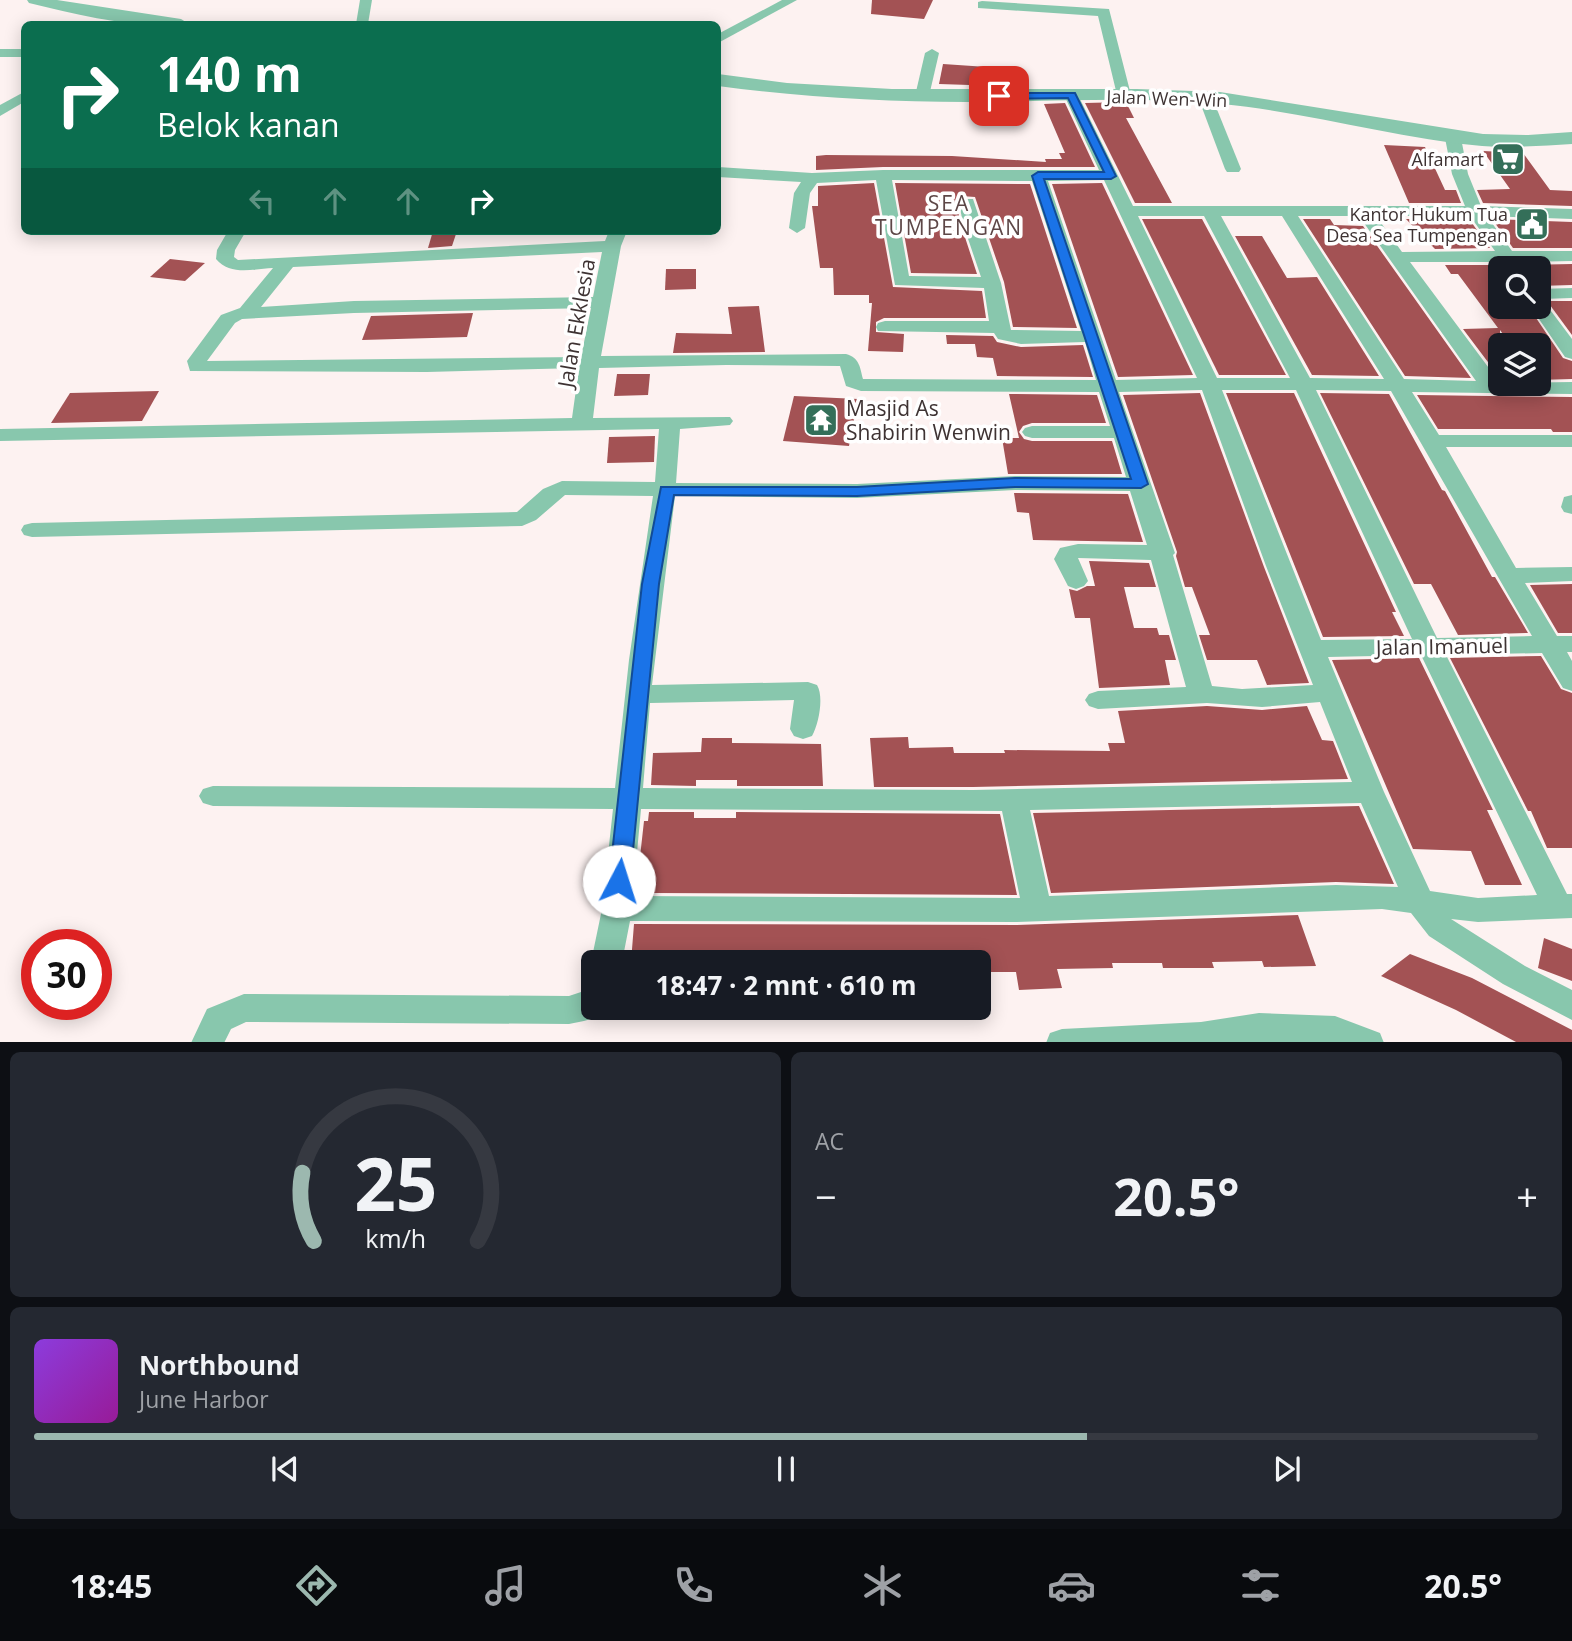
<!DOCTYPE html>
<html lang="id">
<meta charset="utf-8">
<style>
:root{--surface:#171b24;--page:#242831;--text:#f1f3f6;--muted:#9ea1a6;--line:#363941;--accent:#9cb8af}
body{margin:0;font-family:"Open Sans",sans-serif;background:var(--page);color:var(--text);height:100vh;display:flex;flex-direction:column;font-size:26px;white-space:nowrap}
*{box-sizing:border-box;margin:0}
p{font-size:23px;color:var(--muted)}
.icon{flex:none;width:38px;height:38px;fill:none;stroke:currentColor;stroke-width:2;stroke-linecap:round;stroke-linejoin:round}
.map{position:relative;height:1042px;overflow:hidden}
.drawer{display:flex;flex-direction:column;gap:10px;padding:10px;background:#0d0f14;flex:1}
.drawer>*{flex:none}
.top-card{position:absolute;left:21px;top:21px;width:700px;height:214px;border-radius:10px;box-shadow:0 4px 18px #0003;background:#0b6e4f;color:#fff;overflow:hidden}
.fabs{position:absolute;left:1488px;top:256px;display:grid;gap:14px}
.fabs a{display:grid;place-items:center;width:63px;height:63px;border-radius:10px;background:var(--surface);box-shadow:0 4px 18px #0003;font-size:35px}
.speed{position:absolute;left:21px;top:929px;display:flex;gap:14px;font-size:35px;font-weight:700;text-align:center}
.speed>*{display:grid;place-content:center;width:91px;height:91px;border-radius:50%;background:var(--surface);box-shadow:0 4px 18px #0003;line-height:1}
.speed .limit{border:10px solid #d22;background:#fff;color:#111}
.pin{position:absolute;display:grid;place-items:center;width:60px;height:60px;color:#fff;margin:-30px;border-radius:14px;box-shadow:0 4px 10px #0006}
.me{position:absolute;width:77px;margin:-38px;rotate:5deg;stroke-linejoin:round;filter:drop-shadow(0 0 5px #0008)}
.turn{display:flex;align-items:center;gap:24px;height:147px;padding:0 21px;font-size:32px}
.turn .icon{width:91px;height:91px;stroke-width:2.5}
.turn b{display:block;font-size:49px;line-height:60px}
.lanes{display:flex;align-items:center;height:66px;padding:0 21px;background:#0003;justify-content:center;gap:35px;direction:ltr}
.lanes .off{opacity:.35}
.big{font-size:52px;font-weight:700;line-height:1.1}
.drawer .card{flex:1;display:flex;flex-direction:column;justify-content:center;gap:10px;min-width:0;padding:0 24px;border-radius:10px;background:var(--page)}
.drawer .dial{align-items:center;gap:0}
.dial svg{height:182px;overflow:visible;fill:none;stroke:var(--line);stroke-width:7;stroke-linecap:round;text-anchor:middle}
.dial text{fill:var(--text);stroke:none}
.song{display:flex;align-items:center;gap:21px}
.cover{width:84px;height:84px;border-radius:10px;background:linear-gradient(135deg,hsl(270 70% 55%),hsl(300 70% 35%))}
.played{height:7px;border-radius:4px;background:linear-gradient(90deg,var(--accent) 70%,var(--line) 70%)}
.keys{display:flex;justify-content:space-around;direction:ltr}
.heat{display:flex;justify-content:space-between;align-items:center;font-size:38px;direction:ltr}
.drawer .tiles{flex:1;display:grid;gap:10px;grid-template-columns:1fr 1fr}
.card:last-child{grid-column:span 2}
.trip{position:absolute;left:581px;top:950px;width:410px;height:70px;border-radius:10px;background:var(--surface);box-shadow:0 4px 18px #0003;font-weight:700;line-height:70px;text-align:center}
.tabs{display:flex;height:112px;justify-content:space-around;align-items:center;background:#090b0e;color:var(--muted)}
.tabs .icon{width:49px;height:49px}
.tabs .selected{color:var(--accent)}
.tabs b{font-size:32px;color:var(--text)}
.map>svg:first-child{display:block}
.building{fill:#a35254}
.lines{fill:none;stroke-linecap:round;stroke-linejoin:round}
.minor{fill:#88c7ad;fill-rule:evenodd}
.tertiary{fill:#88c7ad;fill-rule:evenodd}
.route{fill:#1a73e8;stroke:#114b97;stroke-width:2}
.labels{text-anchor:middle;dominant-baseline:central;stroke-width:7;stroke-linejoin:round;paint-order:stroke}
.far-street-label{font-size:18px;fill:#3e3333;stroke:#fff}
.far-poi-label{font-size:18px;fill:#3e3333;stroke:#fff;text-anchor:end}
.far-quarter-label{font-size:21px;letter-spacing:2px;fill:#5d4747;stroke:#fff}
.street-label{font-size:21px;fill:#3e3333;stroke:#fff}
.poi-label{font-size:21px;fill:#3e3333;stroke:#fff;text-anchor:start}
</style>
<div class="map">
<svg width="1572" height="1043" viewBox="0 0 1572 1043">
<rect width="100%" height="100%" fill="#fdf2f1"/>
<g class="building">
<path d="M 872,0 L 933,0 L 924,19 L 871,14 Z"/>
<path d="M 943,64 L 1002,68 L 1000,86 L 939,84 Z"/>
<path d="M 1126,102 L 1134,118 L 1126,118 L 1172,203 L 1135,203 L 1085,103 Z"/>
<path d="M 1065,103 L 1095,167 L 883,167 L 816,170 L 816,156 L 826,155 L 952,156 L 1046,162 L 1045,159 L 1062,159 L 1059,153 L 1065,153 L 1044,104 Z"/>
<path d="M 1384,145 L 1425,147 L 1445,190 L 1456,190 L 1461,203 L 1409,203 Z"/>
<path d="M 1483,151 L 1523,153 L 1550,190 L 1572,191 L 1572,206 L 1483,203 L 1477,190 L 1510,189 Z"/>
<path d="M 874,183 L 893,287 L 982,291 L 986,318 L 884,318 L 876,322 L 876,332 L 904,334 L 903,352 L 868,351 L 872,303 L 869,303 L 869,295 L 834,295 L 833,268 L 820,268 L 812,206 L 818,206 L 818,186 Z"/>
<path d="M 895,183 L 1030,184 L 1077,328 L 1013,327 L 1004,282 L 975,197 L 961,196 L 956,202 L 961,225 L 977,274 L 911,273 Z"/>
<path d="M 1102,183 L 1193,375 L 1118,377 L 1052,184 Z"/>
<path d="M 1142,219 L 1202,219 L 1286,375 L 1219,375 Z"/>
<path d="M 1303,219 L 1330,219 L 1334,225 L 1363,226 L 1471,378 L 1405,376 Z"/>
<path d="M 1406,219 L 1469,219 L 1490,248 L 1435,249 Z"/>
<path d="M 1492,219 L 1572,222 L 1572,248 L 1513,248 Z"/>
<path d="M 433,231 L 457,231 L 452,246 L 428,248 Z"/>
<path d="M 1235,236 L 1262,236 L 1287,278 L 1317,277 L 1379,376 L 1312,375 Z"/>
<path d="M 170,259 L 205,263 L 185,281 L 150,277 Z"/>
<path d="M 1572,264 L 1572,285 L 1538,286 L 1538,268 L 1524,268 L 1524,265 Z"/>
<path d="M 1445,265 L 1501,265 L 1503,268 L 1500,268 L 1500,306 L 1528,306 L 1563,358 L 1572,361 L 1572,379 L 1538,380 L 1538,345 L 1511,345 L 1500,330 L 1500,378 L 1463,329 L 1498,328 L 1458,274 L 1451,274 Z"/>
<path d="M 666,269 L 696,269 L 696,289 L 665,290 Z"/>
<path d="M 1547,301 L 1572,301 L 1572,335 Z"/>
<path d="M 759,306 L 765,352 L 673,353 L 676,333 L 732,334 L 728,307 Z"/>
<path d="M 473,313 L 467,337 L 362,340 L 371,316 Z"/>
<path d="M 946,335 L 993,336 L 997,342 L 1021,347 L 1083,345 L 1093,377 L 997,376 L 993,358 L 977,357 L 975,344 L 947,344 Z"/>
<path d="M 617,374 L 650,374 L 648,395 L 614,396 Z"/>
<path d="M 159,391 L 142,421 L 51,423 L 70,393 Z"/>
<path d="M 1200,393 L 1264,567 L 1309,683 L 1267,685 L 1257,660 L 1207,660 L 1199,635 L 1210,635 L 1192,587 L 1185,587 L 1176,556 L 1177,552 L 1123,395 Z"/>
<path d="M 1226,393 L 1294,393 L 1396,612 L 1392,612 L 1404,636 L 1323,637 Z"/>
<path d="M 1320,393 L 1389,394 L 1442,490 L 1445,491 L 1492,577 L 1495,577 L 1528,633 L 1458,635 L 1431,584 L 1414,584 Z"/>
<path d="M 1009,394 L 1097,395 L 1106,423 L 1032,423 L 1023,426 L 1019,432 L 1024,439 L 1032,441 L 1112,441 L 1122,474 L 1008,474 L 1002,438 L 1019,438 Z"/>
<path d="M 1417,395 L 1572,397 L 1572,432 L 1553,432 L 1551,429 L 1438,429 Z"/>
<path d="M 794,396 L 858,399 L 849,446 L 783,441 Z"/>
<path d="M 655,436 L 654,462 L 607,463 L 609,437 Z"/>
<path d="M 1014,493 L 1128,494 L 1143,542 L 1033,540 L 1029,513 L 1017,512 Z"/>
<path d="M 1089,561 L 1149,563 L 1156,587 L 1124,587 L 1134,628 L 1157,628 L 1159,635 L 1169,635 L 1176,660 L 1165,660 L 1170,685 L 1099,688 L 1090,618 L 1075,618 L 1069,589 L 1077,591 L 1087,586 L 1095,586 Z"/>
<path d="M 1572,584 L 1572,633 L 1558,633 L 1530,585 Z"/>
<path d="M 1541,656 L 1561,689 L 1572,693 L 1572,848 L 1547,848 L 1531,811 L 1528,811 L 1450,658 Z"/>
<path d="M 1419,658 L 1493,810 L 1487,810 L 1522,885 L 1485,885 L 1471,851 L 1413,849 L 1332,660 Z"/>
<path d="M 1207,706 L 1262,710 L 1307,706 L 1322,740 L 1333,741 L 1348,779 L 973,787 L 874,787 L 870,738 L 908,737 L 909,748 L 953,747 L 954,753 L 1005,753 L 1004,750 L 1110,751 L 1108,743 L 1125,743 L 1118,711 Z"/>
<path d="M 702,738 L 732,738 L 732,743 L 821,744 L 823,786 L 737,786 L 737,780 L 696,780 L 696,786 L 651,785 L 653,753 L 701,752 Z"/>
<path d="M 1359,806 L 1394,884 L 1336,882 L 1051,893 L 1033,813 Z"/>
<path d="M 649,812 L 694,812 L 694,818 L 736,818 L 736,812 L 1000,814 L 1017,895 L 654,893 L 655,884 L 637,884 L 644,821 L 648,821 Z"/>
<path d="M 1298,915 L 1316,966 L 1264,967 L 1262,961 L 1212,962 L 1214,968 L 1163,968 L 1162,963 L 1112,963 L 1113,968 L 1057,969 L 1062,988 L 1019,990 L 1016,972 L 978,972 L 978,962 L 879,962 L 878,953 L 831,953 L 832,962 L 783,962 L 783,953 L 738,953 L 738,962 L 631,962 L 634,924 L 1017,925 Z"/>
<path d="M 1544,938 L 1572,949 L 1572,981 L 1538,968 Z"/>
<path d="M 1410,954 L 1472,978 L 1572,1030 L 1572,1042 L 1516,1042 L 1456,1010 L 1381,976 Z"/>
</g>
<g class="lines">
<g class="minor">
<path d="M 360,0 L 372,0 L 368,24 L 356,24 Z"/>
<path d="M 782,0 L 797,0 L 718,43 L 718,34 Z"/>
<path d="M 982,1 L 1109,9 L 1131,95 L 1124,99 L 1117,95 L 1098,16 L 978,8 L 978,2 Z"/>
<rect x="0" y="49" width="24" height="8"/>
<path d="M 932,49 L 939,53 L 929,96 L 922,100 L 915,96 L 925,53 Z"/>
<path d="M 1071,91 L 1078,95 L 1133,206 L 1465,206 L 1452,174 L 1445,138 L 1453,133 L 1461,138 L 1468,174 L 1481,206 L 1572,209 L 1572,219 L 1487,216 L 1512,251 L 1572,251 L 1572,261 L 1520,262 L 1522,268 L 1506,268 L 1502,262 L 1410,262 L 1500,383 L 1572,382 L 1572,394 L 1412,392 L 1439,435 L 1572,435 L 1572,447 L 1446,447 L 1516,568 L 1572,567 L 1572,581 L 1525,583 L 1557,636 L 1572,636 L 1572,652 L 1567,652 L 1572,661 L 1572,691 L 1563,688 L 1542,653 L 1446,655 L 1567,894 L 1572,894 L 1572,918 L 1478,922 L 1451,919 L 1525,966 L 1572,990 L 1572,1020 L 1503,984 L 1429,936 L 1411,913 L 1382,909 L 1017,922 L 630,921 L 622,962 L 593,962 L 593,966 L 591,962 L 602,909 L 613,809 L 213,806 L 203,803 L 199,796 L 203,789 L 213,786 L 615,788 L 629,660 L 653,496 L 565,495 L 536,520 L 522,526 L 32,537 L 24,535 L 21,530 L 24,525 L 32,523 L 517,512 L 543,489 L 562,481 L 655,482 L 659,429 L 0,441 L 0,429 L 572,418 L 579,368 L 427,372 L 190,371 L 187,361 L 221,315 L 240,308 L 273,268 C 253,269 230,276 216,259 L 217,250 L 228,231 L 246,231 L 235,250 L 234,257 L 238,260 L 605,241 L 609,231 L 627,231 L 621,246 L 601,356 L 846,354 C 860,358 860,368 863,379 L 1096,380 L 1085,342 L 1021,344 L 998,339 L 994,333 L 878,331 L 876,327 L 878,323 L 885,321 L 989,321 L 984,288 L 895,285 L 876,180 L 817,183 L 810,193 L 805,228 L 797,233 L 789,228 L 794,193 L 801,182 L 718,177 L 718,167 L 812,173 L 883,170 L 1099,170 L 1064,95 ZM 892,180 L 1032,181 L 1081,331 L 1011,330 L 1001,283 L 973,199 L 961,199 L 959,202 L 963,224 L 981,277 L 909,276 ZM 1104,180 L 1197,378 L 1116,380 L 1048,181 ZM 1138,216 L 1204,216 L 1290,378 L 1217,378 ZM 1221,216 L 1282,216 L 1384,379 L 1310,378 ZM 1298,216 L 1359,216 L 1476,381 L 1404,379 ZM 1376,216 L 1470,216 L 1495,251 L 1402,252 ZM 602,252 L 593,297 L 354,301 L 261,307 L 293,267 ZM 591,308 L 581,357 L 207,361 L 235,323 L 242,319 L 354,313 ZM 726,365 L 840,366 L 846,386 L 861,391 L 1099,392 L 1110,426 L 1032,426 L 1025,428 L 1022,432 L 1025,436 L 1032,438 L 1114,438 L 1126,477 L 1015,476 L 857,484 L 676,483 L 680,429 L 730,425 L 733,421 L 730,417 L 593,418 L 599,368 ZM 1202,390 L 1266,566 L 1313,685 L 1242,689 L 1212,686 L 1173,555 L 1175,553 L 1119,392 ZM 1222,390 L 1296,390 L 1412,639 L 1321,640 ZM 1316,390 L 1391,391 L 1532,636 L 1437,638 ZM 1015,490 L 1130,491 L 1147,545 L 1078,544 L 1060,548 L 1054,559 L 1068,586 L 1076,589 L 1084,586 L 1088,581 L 1078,558 L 1151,560 L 1186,687 L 1098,691 L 1089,694 L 1085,700 L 1089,706 L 1098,709 L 1207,703 L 1262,707 L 1320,702 L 1352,782 L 973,790 L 643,788 L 650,703 L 794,700 L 790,729 L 794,736 L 803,739 L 812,736 C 819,724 824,696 817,685 L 808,682 L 652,685 L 675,496 L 857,498 ZM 1421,655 L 1537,895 L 1478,898 L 1430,891 L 1384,792 L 1328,657 ZM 1361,803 L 1398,887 L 1336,885 L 1049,896 L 1030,810 ZM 641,809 L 1002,811 L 1020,898 L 633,896 Z"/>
<path d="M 24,92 L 24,102 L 0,116 L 0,105 Z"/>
<path d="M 1205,93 L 1212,97 L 1241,169 L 1239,172 L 1227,172 L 1225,169 L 1198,97 Z"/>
<path d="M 1572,288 L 1572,298 L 1542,299 L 1572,339 L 1572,359 L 1565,357 L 1530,306 L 1538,306 L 1538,289 Z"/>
<path d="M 1572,495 L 1572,514 L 1564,512 L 1561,507 L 1564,497 Z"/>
<path d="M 593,988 L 593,1008 L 606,1008 C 598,1020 583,1021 569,1024 L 246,1022 L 231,1029 L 224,1043 L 191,1043 L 207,1009 L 244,994 L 569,996 Z"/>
<path d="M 1259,1013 L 1335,1016 L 1380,1033 L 1384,1043 L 1046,1043 L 1050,1033 L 1062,1029 L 1201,1022 Z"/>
</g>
<g class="tertiary">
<path d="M 27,0 L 57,0 L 181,19 L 189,24 C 137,29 81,16 29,3 Z"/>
<path d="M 718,74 L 787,83 L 892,89 L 1137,89 L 1220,92 L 1483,134 L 1528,135 L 1572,132 L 1572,144 C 1542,146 1512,148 1482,146 C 1394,138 1309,112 1221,104 C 1136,96 1051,102 966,102 C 883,102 800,97 718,86 Z"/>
</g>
</g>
<path class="route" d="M 999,93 L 1075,93 L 1116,176 L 1111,179 L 1044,179 L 1148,484 L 1141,488 L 1015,487 L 857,496 L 674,495 L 659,584 L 630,881 L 627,887 L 619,890 L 612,887 L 609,881 L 642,584 L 661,487 L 857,487 L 1015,478 L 1131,479 L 1032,176 L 1038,172 L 1104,172 L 1068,98 L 996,99 L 996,94 Z"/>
<defs>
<g id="supermarket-square" transform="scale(1.75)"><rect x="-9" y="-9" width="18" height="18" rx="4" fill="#346f59" stroke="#fff"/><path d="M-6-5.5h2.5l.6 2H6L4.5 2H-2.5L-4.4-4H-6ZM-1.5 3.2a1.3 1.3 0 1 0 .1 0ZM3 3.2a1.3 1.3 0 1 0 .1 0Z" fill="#fff"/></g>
<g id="civic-square" transform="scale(1.75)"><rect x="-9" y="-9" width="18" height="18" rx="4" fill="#346f59" stroke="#fff"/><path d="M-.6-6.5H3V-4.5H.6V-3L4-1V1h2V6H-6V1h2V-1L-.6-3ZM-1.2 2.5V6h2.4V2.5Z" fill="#fff"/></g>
<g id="temple-square" transform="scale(1.75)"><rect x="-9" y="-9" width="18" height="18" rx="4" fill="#346f59" stroke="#fff"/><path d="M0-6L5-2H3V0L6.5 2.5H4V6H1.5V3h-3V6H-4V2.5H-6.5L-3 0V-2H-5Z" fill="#fff"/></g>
</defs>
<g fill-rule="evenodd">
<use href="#supermarket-square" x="1508" y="159"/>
<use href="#civic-square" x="1532" y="224"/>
<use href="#temple-square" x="821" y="420"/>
</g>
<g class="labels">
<g class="far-street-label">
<text transform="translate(1167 98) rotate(2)">Jalan Wen-Win</text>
</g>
<g class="far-poi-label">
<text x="1484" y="159">Alfamart</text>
<text x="1508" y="214">Kantor Hukum Tua<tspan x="1508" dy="21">Desa Sea Tumpengan</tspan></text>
</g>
<g class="far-quarter-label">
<text x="949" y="203">SEA<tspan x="949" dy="24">TUMPENGAN</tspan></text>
</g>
<g class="street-label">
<text transform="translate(576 323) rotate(-80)">Jalan Ekklesia</text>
<text transform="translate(1442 646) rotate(-1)">Jalan Imanuel</text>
</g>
<g class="poi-label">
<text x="846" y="408">Masjid As<tspan x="846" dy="24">Shabirin Wenwin</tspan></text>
</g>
</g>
</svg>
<div class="fabs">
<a><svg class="icon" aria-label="search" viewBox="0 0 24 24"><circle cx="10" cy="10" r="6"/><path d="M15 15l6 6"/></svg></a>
<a><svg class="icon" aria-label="layers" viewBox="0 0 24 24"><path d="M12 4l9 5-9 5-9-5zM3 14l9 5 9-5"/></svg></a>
</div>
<div class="speed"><div class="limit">30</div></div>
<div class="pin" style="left:999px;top:96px;background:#d93025"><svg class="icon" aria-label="arrive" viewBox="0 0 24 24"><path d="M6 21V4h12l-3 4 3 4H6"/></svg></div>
<svg class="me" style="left:619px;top:881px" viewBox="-20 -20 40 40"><circle r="19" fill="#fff"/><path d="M0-13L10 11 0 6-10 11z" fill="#1a73e8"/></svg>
<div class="trip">18:47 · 2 mnt · 610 m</div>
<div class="top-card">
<div class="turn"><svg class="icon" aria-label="right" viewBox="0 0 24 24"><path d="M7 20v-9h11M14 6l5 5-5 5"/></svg><div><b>140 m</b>Belok kanan</div></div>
<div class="lanes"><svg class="icon off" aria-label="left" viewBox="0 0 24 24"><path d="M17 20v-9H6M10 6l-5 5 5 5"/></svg><svg class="icon off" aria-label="ahead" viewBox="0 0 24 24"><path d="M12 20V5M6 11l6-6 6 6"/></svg><svg class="icon off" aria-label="ahead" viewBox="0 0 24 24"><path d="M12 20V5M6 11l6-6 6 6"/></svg><svg class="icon" aria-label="right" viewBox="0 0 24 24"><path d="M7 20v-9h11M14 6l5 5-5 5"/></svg></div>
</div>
</div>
<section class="drawer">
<div class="tiles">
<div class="card dial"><svg viewBox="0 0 100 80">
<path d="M14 69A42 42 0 1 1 86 69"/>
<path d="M14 69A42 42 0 0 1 9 39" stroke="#9cb8af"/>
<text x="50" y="56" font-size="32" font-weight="700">25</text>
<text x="50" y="72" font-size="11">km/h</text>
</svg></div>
<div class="card"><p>AC</p>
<div class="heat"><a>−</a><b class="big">20.5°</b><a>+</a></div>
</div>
<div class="card">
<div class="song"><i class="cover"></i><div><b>Northbound</b><p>June Harbor</p></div></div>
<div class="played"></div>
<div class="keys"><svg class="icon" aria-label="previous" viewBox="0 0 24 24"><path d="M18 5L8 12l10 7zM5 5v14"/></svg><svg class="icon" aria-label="pause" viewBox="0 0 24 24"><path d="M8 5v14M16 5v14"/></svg><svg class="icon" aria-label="next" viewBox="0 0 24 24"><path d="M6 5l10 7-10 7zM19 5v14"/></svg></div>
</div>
</div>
</section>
<nav class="tabs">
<b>18:45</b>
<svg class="icon selected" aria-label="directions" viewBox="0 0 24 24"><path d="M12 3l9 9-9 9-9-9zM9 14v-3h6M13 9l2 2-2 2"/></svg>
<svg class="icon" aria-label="music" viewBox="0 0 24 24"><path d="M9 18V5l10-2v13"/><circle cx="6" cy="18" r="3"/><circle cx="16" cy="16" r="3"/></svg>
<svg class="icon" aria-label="phone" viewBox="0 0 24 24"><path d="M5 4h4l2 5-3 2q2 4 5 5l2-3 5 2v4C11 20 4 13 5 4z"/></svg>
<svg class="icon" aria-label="climate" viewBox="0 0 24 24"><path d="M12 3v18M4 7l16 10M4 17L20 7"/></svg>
<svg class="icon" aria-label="car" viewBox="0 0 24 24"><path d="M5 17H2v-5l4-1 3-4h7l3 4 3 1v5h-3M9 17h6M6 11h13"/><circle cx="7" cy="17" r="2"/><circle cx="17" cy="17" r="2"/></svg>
<svg class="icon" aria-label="filters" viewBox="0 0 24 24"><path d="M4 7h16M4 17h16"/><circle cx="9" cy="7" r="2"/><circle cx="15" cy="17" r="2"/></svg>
<b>20.5°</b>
</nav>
